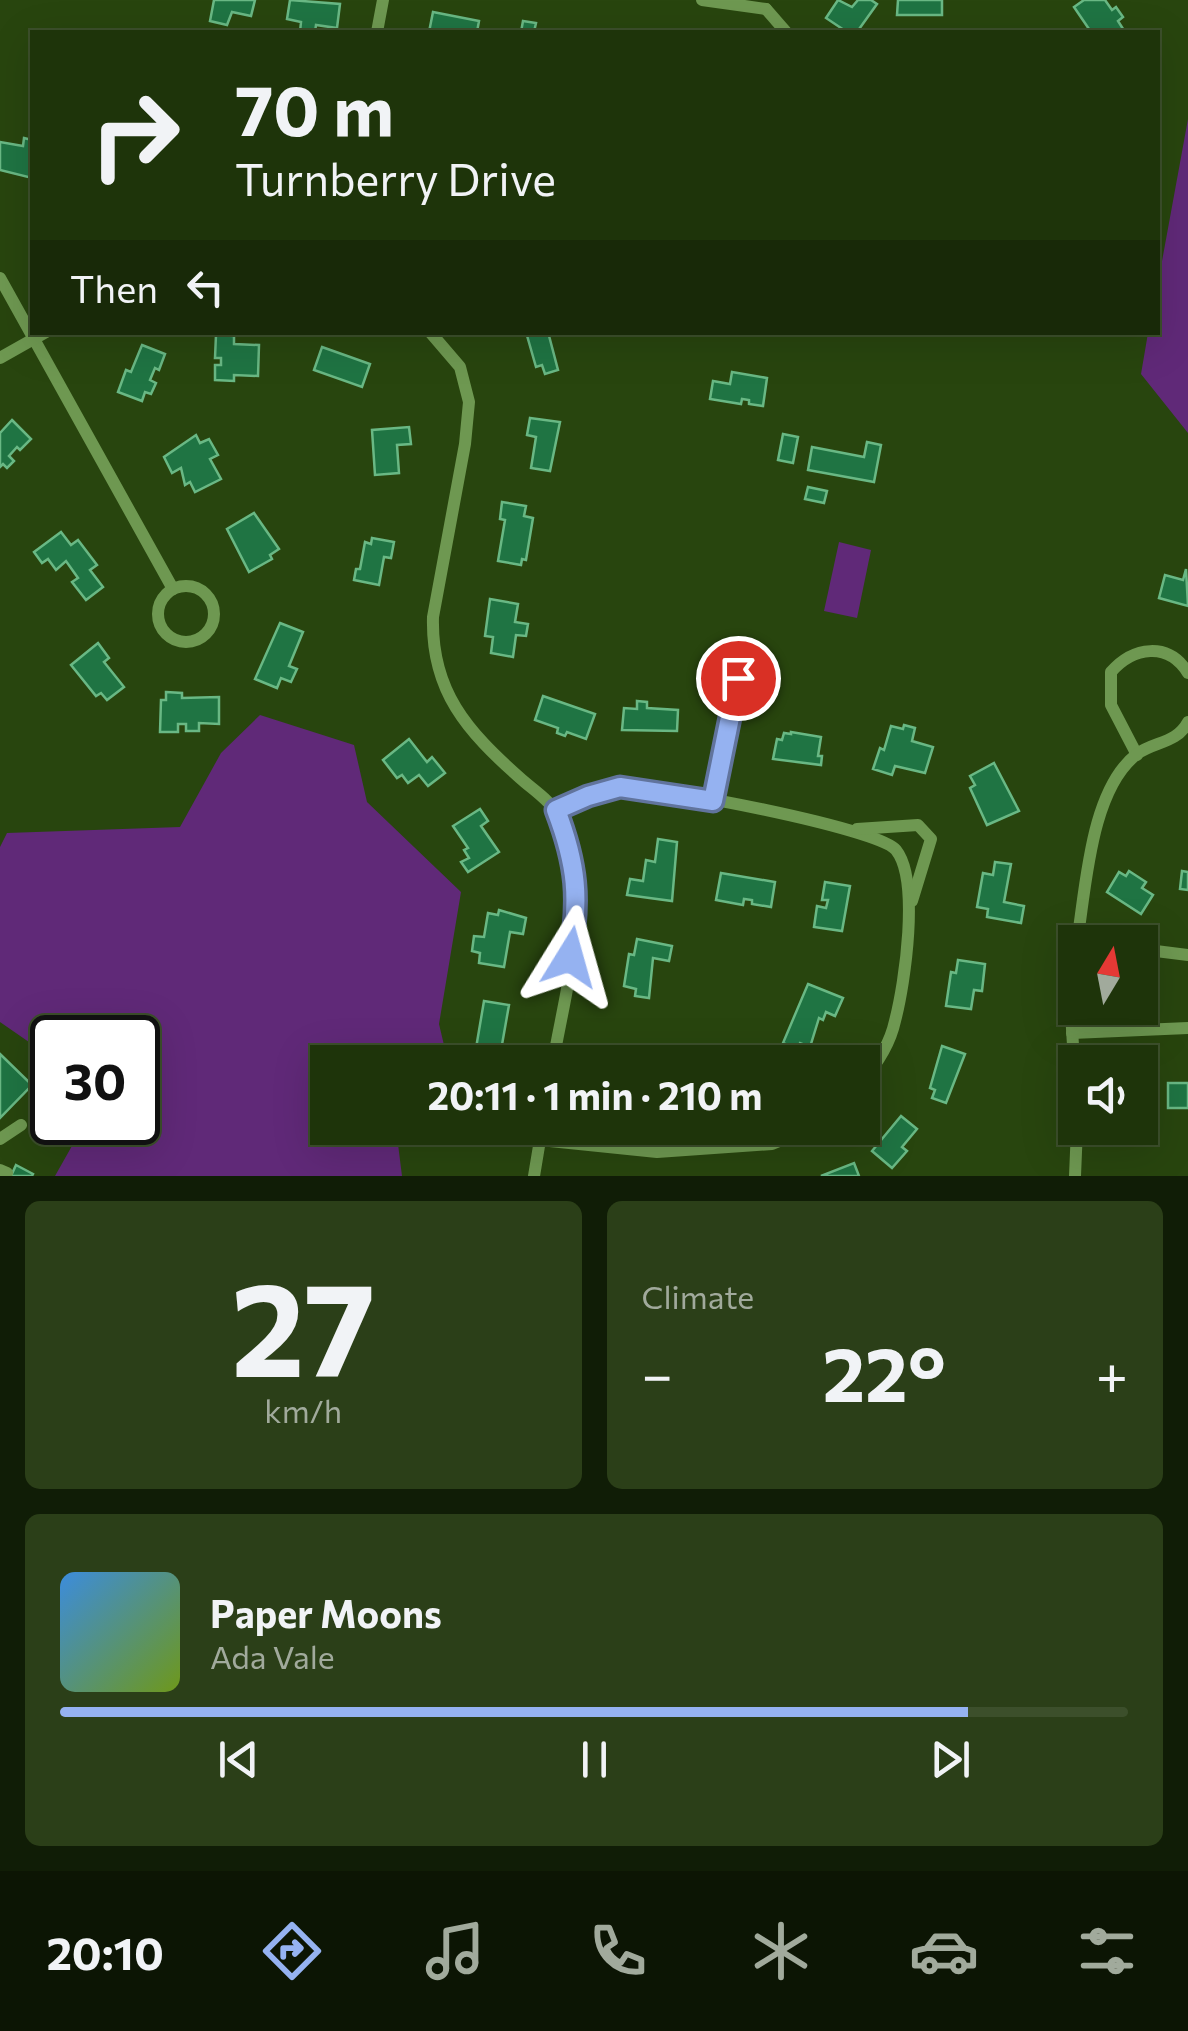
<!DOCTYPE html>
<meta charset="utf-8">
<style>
:root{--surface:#1e340a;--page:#2b3f18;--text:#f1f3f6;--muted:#a1aa9c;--line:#3c4f2b;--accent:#95b2f1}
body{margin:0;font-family:Commissioner,sans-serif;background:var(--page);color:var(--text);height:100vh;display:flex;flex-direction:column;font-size:38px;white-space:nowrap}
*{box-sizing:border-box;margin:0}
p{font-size:32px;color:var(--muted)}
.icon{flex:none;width:55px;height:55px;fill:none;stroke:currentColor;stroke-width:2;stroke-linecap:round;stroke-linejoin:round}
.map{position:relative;height:1176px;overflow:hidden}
.sheet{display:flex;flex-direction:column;gap:25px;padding:25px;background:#101d06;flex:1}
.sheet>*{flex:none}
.guide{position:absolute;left:30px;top:30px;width:1130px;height:305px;border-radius:0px;box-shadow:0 10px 40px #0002,0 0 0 2px var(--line);background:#1e340a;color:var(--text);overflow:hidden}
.needle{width:65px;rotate:10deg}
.tools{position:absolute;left:1058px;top:925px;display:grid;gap:20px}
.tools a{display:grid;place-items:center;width:100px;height:100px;border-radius:0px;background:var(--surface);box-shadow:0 10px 40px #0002,0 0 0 2px var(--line);font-size:50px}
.speed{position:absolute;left:30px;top:1015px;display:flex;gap:20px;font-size:50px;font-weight:700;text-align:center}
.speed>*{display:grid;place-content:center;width:130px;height:130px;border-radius:50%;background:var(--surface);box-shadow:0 10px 40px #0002,0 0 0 2px var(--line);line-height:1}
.speed .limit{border:5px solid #111;border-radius:15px;background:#fff;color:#111}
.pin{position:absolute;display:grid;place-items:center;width:85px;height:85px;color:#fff;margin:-42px;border:5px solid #fff;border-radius:50%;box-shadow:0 2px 10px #0007}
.me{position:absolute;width:110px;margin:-55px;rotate:8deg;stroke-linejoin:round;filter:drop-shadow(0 0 8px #0008)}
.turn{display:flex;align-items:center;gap:35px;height:210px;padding:0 40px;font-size:45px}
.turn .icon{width:130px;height:130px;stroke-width:2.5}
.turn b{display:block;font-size:70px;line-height:85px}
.then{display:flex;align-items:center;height:95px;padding:0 40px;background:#0003;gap:20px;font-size:38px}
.big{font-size:75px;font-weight:700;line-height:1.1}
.sheet .card{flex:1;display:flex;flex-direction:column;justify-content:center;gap:15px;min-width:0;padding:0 35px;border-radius:15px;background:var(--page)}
.sheet .dial{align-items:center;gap:0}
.dial b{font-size:130px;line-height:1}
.song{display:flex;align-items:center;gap:30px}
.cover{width:120px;height:120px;border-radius:15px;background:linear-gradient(135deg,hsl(210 70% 55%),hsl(80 70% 35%))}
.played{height:10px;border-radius:5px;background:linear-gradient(90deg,var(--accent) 85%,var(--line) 85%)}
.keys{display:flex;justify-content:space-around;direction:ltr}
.heat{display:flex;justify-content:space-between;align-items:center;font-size:55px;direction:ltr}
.sheet .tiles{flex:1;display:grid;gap:25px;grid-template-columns:1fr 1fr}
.card:last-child{grid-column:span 2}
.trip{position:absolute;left:310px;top:1045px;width:570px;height:100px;border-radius:0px;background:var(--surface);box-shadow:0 10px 40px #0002,0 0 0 2px var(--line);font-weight:700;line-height:100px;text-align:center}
.tab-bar{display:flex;height:160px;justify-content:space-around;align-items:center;background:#0c1504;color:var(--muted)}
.tab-bar .icon{width:70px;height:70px}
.tab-bar .on{color:var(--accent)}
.tab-bar b{font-size:45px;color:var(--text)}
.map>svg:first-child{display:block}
.green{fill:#602978}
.building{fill:#1f7443;stroke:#69b884;stroke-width:2.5}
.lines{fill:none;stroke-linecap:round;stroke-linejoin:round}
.street{stroke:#6e9851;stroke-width:12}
.route-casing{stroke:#61749d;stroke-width:25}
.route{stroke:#95b2f1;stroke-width:18}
</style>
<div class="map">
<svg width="1188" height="1176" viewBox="0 0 1188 1176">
<rect width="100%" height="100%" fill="#28450e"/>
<g class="green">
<path d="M 1188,119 L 1188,433 L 1141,374 L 1148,333 L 1158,332 L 1158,283 Z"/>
<path d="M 839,542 L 871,550 L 857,618 L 824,611 Z"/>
<path d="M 260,715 L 354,745 L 367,802 L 461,892 L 439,1024 L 448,1062 L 328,1062 L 328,1128 L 396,1128 L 402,1176 L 55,1176 L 77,1137 L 75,1123 L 138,1122 L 138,1038 L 52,1038 L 52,1058 L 0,1022 L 0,847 L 7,833 L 180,827 L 221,753 Z"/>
</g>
<g class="building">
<path d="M 214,0 L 255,0 L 251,16 L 232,12 L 227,25 L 210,21 Z"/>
<path d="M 290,0 L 340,4 L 337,28 L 316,25 L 315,32 L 300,32 L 301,22 L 287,19 Z"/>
<path d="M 838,0 L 852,7 L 858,0 L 871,0 L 877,4 L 857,32 L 847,32 L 826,18 Z"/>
<path d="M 898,0 L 942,0 L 942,15 L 897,15 Z"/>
<path d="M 1084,0 L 1105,0 L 1112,10 L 1116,7 L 1123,17 L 1118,21 L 1125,32 L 1091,32 L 1074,7 Z"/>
<path d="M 433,12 L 479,21 L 477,32 L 429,32 Z"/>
<path d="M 523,21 L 536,23 L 534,32 L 521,32 Z"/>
<path d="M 24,138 L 32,140 L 32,178 L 0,170 L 0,142 L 23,146 Z"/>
<path d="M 526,332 L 548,332 L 558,370 L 545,374 L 542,365 L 536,367 Z"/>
<path d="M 216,335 L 234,336 L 234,344 L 259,345 L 258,376 L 234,375 L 234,381 L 215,380 L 215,365 L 221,365 L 221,358 L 215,358 Z"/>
<path d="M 142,345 L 165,354 L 159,370 L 155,368 L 150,380 L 156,383 L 151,394 L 145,392 L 142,401 L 118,392 L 126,370 L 131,372 Z"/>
<path d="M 322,347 L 370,364 L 362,387 L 314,370 Z"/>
<path d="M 732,372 L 767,378 L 763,406 L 749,404 L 749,400 L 742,399 L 741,404 L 710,399 L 713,381 L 730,384 Z"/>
<path d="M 530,418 L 560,422 L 550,471 L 531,468 L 536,437 L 527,435 Z"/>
<path d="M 12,420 L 31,439 L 20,450 L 17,447 L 9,456 L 14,461 L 7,468 L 3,464 L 0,467 L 0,433 Z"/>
<path d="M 409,427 L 411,444 L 397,445 L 399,473 L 375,475 L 372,430 Z"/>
<path d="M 783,434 L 798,437 L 793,463 L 778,460 Z"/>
<path d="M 196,435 L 200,443 L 209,439 L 218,455 L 210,459 L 221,479 L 195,492 L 190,482 L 185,485 L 181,468 L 172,473 L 164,457 Z"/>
<path d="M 867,442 L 881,445 L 874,482 L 808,470 L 812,447 L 864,457 Z"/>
<path d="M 808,487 L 827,491 L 824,503 L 805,499 Z"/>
<path d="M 502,502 L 526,506 L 524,516 L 533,518 L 526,560 L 522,559 L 521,565 L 498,561 L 505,520 L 500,519 Z"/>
<path d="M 254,513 L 279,549 L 270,555 L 272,559 L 249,572 L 227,529 Z"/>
<path d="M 61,532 L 71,545 L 78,540 L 97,565 L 90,570 L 103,587 L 86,600 L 72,582 L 78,578 L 66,561 L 56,570 L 48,559 L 42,563 L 34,552 Z"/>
<path d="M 372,538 L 394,542 L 391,558 L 384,557 L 379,585 L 354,580 L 356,569 L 360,569 L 365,542 L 371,544 Z"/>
<path d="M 1186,569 L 1188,606 L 1159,598 L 1165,575 L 1183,580 Z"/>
<path d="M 490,599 L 518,604 L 515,622 L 528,624 L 526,636 L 516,635 L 513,657 L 491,653 L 493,637 L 485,636 Z"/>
<path d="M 280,623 L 303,632 L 289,666 L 297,669 L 291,682 L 281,678 L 277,688 L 255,679 Z"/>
<path d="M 98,643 L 109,658 L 104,662 L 124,687 L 107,700 L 101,693 L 96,696 L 71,665 Z"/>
<path d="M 166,692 L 182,693 L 182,698 L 219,697 L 219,724 L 199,723 L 199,731 L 186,731 L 186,724 L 178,724 L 178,732 L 160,732 L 161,700 L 166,700 Z"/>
<path d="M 543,696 L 595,714 L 586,739 L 567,732 L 565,736 L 557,733 L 558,728 L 535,720 Z"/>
<path d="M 637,701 L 647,702 L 647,708 L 678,710 L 677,731 L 622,730 L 624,708 L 637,709 Z"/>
<path d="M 904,725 L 915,728 L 912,741 L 933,747 L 925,773 L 895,766 L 892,775 L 873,769 L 880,748 L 884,750 L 891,726 L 903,729 Z"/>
<path d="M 791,732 L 821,737 L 818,756 L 822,756 L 821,765 L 773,759 L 777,739 L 782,740 L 784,733 L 791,734 Z"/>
<path d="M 409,739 L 427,762 L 432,757 L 445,773 L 428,786 L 419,775 L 408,783 L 402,775 L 397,778 L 383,760 Z"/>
<path d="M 994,763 L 1019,811 L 987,825 L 970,788 L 975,785 L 970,776 Z"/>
<path d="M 480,809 L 488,821 L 481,826 L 499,852 L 468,872 L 461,862 L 469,858 L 464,850 L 468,848 L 453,826 Z"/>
<path d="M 658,839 L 677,842 L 672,901 L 627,895 L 630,879 L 643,881 L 646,860 L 655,862 Z"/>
<path d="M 995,862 L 1011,864 L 1004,902 L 1024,906 L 1021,923 L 987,917 L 988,909 L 977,907 L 983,873 L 993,875 Z"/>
<path d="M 1129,871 L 1146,882 L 1142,888 L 1153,895 L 1141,914 L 1107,892 L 1119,872 L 1126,876 Z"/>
<path d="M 1182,871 L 1188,872 L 1188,890 L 1180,889 Z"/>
<path d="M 721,873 L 775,882 L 771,907 L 752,904 L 752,900 L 744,899 L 743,905 L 716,900 Z"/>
<path d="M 825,882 L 850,886 L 842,931 L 814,927 L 817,906 L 826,908 L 828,900 L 822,900 Z"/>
<path d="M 499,910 L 526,918 L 523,934 L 510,932 L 504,967 L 479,963 L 480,953 L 472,951 L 474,936 L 484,937 L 488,913 L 498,915 Z"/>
<path d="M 637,939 L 672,946 L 669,961 L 653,958 L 649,998 L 635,996 L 636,989 L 624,986 L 629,954 L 634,955 Z"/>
<path d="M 958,960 L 985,964 L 982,991 L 974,990 L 971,1009 L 946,1006 L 951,972 L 956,973 Z"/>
<path d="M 808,984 L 843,998 L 835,1016 L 826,1012 L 823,1020 L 819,1018 L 810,1047 L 800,1043 L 797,1049 L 783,1043 Z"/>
<path d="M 484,1001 L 509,1005 L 500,1056 L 489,1054 L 488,1062 L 474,1060 Z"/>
<path d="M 942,1046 L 965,1054 L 946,1103 L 932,1098 L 935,1090 L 930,1088 Z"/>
<path d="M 627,1047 L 647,1062 L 615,1062 Z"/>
<path d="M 0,1054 L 32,1085 L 0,1118 Z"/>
<path d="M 757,1056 L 758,1062 L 711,1062 L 727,1058 Z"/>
<path d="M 1140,1072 L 1152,1072 L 1153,1120 L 1140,1120 Z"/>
<rect x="1168" y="1083" width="20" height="25"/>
<path d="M 901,1116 L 917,1129 L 902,1147 L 907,1151 L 892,1168 L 872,1151 Z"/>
<path d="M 453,1128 L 477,1128 L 475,1142 L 452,1139 Z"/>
<path d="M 854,1163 L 859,1176 L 821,1176 Z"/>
<path d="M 16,1165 L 33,1174 L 32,1176 L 11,1176 Z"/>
</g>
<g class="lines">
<g class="street">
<path d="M 702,0 L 766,9"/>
<path d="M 766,9 L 786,32"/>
<path d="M 377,32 L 383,0"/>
<path d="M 0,278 L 173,589"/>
<path d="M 430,332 L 460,367 L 469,402 L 465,444 L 433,617 C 431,691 467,731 520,778 C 532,789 551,801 558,815 C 595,893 567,982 553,1062"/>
<path d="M 0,358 L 46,332"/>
<circle cx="186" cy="614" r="28"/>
<path d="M 1137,755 L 1111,705 L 1111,672 C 1133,647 1168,641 1188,673"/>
<path d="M 713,801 L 738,678"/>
<path d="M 556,810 C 576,802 599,788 621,787 C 657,786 878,828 896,850 C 920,880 905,983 895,1021 C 890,1044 877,1064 862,1081"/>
<path d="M 857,829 L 918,825 L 931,839 L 912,901"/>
<path d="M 1077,942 C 1086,888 1090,790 1137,754 C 1155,741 1176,744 1188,722"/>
<path d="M 1140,949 L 1188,955"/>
<path d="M 1075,968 L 1070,996 L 1075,1078"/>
<path d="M 1072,1033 L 1188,1028"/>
<path d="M 0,1139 L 21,1125"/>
<path d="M 540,1140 L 657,1152 L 772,1144 L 811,1128"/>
<path d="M 0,1170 L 7,1173"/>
<path d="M 534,1176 L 542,1128"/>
<path d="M 1075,1176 L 1077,1128"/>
</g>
</g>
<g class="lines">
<g class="route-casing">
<path id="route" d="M 570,957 C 580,899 577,865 556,810 L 588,796 L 620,787 L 713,801 L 738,678"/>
</g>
<use href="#route" class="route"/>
</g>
</svg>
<div class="tools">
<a><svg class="needle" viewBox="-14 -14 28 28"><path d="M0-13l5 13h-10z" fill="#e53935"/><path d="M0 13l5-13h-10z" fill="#a1aa9c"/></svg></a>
<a><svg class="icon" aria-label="sound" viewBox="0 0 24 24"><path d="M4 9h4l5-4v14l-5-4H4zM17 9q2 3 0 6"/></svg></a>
</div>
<div class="speed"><div class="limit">30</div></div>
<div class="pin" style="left:738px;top:678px;background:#d93025"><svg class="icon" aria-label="arrive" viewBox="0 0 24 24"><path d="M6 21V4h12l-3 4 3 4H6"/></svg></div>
<svg class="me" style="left:570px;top:957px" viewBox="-20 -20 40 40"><path d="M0-17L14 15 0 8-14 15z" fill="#95b2f1" stroke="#fff" stroke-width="4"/></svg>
<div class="trip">20:11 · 1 min · 210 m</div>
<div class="guide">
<div class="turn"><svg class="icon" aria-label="right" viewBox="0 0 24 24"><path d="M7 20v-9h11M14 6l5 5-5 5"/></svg><div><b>70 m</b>Turnberry Drive</div></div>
<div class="then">Then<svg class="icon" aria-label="left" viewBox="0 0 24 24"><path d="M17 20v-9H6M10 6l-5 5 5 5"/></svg></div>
</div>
</div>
<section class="sheet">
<div class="tiles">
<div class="card dial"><b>27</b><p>km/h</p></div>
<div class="card"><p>Climate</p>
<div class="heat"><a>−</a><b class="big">22°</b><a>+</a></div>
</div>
<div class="card">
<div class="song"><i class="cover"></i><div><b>Paper Moons</b><p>Ada Vale</p></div></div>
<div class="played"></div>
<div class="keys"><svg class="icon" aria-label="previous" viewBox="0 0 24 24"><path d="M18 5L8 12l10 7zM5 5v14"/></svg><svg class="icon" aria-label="pause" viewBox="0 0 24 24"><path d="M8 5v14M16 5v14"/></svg><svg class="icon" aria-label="next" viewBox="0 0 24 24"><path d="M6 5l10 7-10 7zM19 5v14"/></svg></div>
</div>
</div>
</section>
<nav class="tab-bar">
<b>20:10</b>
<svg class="icon on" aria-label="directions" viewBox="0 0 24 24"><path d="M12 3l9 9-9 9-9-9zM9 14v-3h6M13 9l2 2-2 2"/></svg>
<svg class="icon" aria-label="music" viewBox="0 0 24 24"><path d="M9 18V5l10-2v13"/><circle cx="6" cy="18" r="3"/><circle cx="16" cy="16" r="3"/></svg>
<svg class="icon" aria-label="phone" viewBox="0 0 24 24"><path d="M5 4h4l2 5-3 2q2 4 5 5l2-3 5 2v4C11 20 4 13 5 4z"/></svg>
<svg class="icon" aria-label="climate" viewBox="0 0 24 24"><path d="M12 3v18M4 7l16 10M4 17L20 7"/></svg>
<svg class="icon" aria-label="car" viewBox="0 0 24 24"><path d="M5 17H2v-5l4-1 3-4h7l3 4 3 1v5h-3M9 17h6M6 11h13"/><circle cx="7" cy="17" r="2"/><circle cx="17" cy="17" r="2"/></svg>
<svg class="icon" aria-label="filters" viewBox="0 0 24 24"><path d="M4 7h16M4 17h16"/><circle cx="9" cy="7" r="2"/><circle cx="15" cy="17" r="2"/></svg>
</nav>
